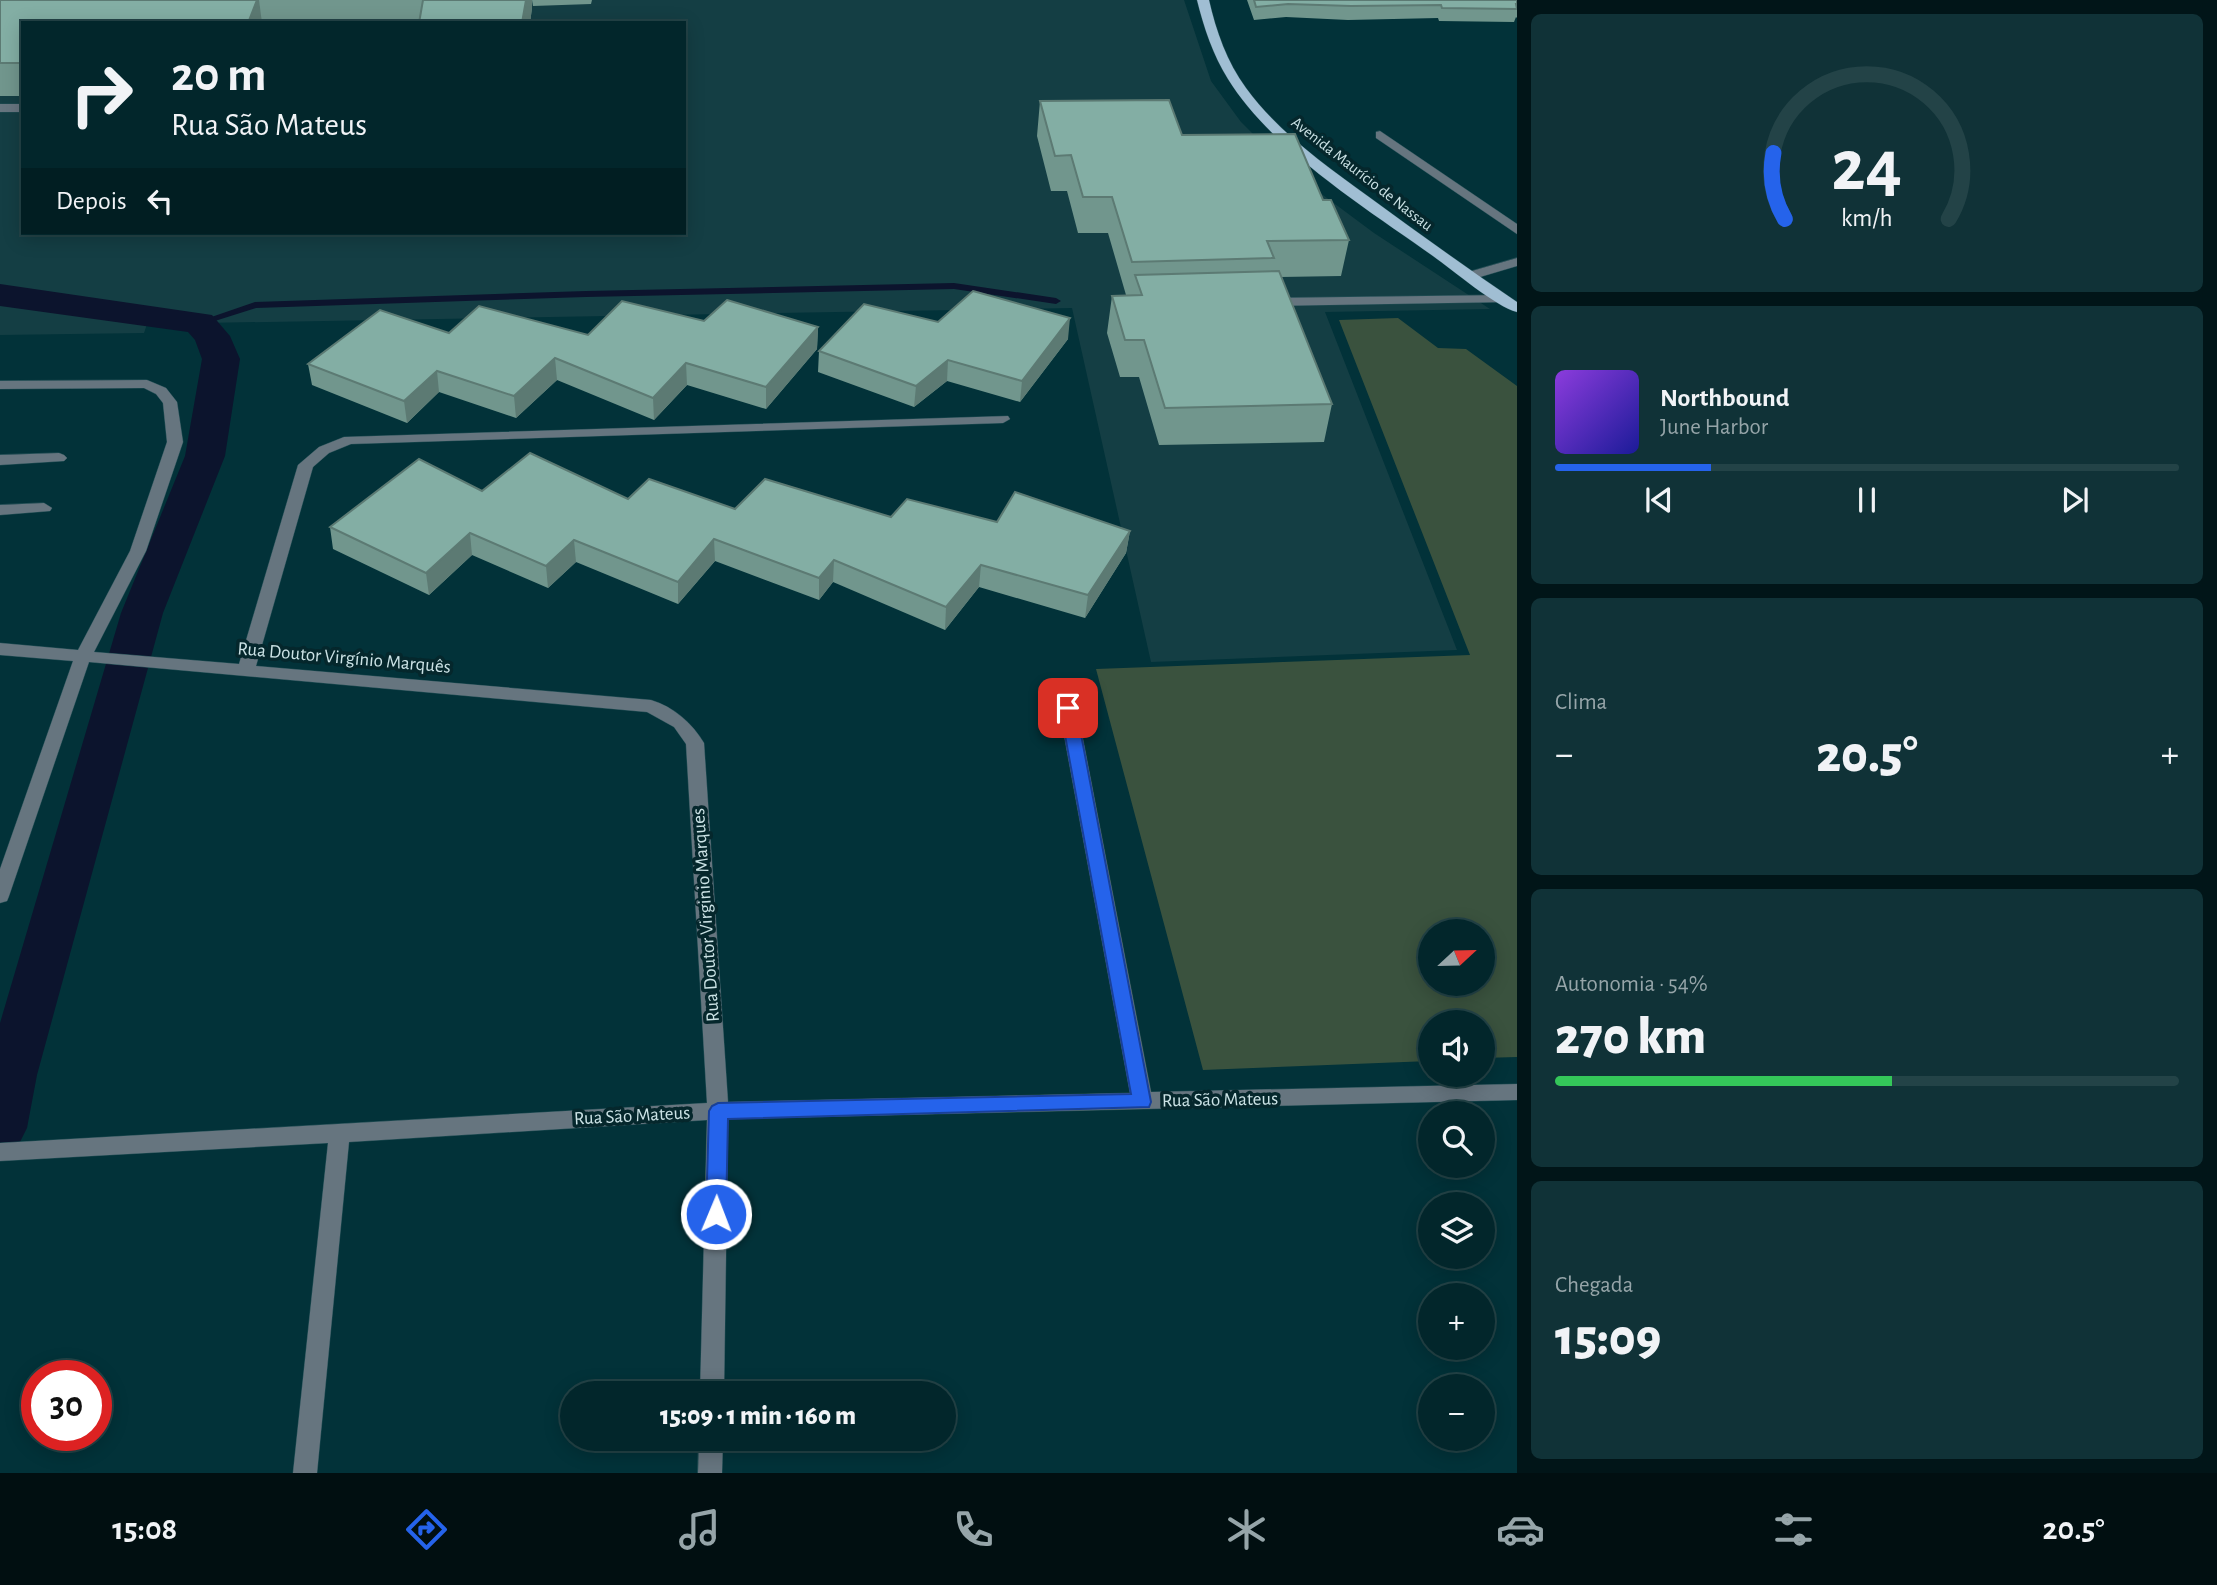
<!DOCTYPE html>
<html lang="pt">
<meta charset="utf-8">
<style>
:root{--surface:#02262b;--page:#103237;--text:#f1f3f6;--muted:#96a5a9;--line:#234347;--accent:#2563eb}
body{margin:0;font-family:"Alegreya Sans",sans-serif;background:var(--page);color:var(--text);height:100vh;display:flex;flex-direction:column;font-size:26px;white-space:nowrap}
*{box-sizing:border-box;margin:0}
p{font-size:23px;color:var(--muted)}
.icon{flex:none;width:38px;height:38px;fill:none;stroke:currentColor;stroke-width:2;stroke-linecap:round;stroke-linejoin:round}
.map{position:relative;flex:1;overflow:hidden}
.sheet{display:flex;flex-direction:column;gap:14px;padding:14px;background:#011518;width:700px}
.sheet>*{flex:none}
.banner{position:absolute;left:21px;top:21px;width:665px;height:214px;border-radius:0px;box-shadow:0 4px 18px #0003,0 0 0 2px var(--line);background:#02262b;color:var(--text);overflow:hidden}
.needle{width:46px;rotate:68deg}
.tools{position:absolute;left:1418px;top:919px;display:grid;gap:14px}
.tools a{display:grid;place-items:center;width:77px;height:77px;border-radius:50%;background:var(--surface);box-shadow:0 4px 18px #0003,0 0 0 2px var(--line);font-size:35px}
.speed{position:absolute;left:21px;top:1360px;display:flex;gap:14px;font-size:35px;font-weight:700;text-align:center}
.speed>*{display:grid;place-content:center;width:91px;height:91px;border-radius:50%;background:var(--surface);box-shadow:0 4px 18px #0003,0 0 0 2px var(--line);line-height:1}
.speed .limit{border:10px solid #d22;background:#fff;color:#111}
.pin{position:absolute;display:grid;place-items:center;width:60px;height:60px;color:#fff;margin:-30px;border-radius:14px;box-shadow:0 4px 10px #0006}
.me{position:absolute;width:77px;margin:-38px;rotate:1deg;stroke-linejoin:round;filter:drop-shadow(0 0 5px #0008)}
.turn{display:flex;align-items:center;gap:24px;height:147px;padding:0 35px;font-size:32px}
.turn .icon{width:91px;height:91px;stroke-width:2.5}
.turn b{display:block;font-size:49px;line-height:60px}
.then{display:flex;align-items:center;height:66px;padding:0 35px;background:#0003;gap:14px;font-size:26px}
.big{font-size:52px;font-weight:800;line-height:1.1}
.sheet .widget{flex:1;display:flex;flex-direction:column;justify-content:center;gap:10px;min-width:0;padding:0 24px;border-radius:10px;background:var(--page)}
.sheet .dial{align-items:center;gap:0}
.dial svg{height:182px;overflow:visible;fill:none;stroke:var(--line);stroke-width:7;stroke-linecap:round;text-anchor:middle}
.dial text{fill:var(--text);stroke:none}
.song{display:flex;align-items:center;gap:21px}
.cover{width:84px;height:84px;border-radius:10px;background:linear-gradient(135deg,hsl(270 70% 55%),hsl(240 70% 35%))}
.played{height:7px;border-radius:4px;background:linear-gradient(90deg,var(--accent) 25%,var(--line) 25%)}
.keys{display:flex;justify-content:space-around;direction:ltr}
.heat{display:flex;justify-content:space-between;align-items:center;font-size:38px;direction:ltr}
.charge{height:10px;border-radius:5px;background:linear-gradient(90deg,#34c759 54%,var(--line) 0)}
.trip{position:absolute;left:560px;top:1381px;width:396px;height:70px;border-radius:35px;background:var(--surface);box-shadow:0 4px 18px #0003,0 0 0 2px var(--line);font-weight:800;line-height:70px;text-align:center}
.dock{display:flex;height:112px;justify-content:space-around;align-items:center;background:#010f11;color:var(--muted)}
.dock .icon{width:49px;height:49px}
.dock .on{color:var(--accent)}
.dock b{font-size:32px;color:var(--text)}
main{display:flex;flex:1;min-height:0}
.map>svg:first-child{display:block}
.built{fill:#143e44;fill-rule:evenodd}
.green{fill:#3a523e;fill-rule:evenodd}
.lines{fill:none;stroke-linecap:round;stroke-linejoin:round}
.stream{fill:#0c142d;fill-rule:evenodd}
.canal{fill:#0c142d;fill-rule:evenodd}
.minor-casing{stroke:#224e55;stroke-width:1}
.major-casing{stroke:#224e55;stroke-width:1}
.minor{fill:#66757f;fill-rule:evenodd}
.major{fill:#a0bed3;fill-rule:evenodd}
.wall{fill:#71968d}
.shaded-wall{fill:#5c7a73}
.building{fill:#83aea4;stroke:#5c7a73;stroke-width:2}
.route{fill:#2563eb;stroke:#184099;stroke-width:2}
.labels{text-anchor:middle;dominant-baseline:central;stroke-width:7;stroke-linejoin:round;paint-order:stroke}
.far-street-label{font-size:16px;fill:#cbe2e5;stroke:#05272c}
.street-label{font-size:19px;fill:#cbe2e5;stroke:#05272c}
</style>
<main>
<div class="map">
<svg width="1517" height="1473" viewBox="0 0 1517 1473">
<rect width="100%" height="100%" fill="#023239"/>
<path class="built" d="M 0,0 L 1184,0 L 1211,81 L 1241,122 L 1288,169 L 1374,233 L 1490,309 L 1325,312 L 1457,650 L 1151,662 L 1072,308 L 147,324 L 144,333 L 0,335 ZM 23,23 L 684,23 L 684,233 L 23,233 Z"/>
<path class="green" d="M 1398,318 L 1438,348 L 1466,349 L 1517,386 L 1517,1057 L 1482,1058 L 1482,1022 L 1430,1022 L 1430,1061 L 1203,1070 L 1096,669 L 1470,655 L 1339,320 ZM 1430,931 L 1482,931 L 1482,984 L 1430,984 Z"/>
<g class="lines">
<path class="stream" d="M 954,283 L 1056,298 L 1061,301 L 1056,304 L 954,289 L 586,297 L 256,308 L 199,326 L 194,323 L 255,302 L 586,291 Z"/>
<path class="canal" d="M 0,284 L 212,315 L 230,336 L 240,359 L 225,456 L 163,613 L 37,1075 L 27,1128 L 19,1144 L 0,1150 L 0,1023 L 121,613 L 185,456 L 202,359 L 195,340 L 188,332 L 0,306 Z"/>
<g class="minor-casing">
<g id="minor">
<rect x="0" y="104" width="23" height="8"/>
<path d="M 1380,131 L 1517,224 L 1517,234 L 1376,138 L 1376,132 Z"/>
<path d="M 1517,258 L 1517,266 L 1470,280 L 1463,276 L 1465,273 Z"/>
<path d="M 1503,295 L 1510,299 L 1508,302 L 1269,306 L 1262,302 L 1269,298 Z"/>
<path d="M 147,380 L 166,388 L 177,402 L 183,442 L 146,551 L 94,652 L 239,664 L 298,465 L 319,447 L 344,437 L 1008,416 L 1010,419 L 1003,423 L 351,444 L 329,453 L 313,467 L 256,666 L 651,700 C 674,707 692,723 704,743 L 728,1102 L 1130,1093 L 1059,708 L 1068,702 L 1077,708 L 1151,1092 L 1517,1084 L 1517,1100 L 728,1119 L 724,1393 L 700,1393 L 707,1120 L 349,1142 L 317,1473 L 293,1473 L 328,1143 L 0,1161 L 0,1143 L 707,1103 L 686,744 L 674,727 L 647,712 L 89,662 L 9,896 L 7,901 L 0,903 L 0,869 L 73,661 L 0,655 L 0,643 L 78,650 L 130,551 L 167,442 L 163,403 L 156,394 L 144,388 L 0,389 L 0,381 Z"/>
<path d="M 59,453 L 64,455 L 67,458 L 64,461 L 0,465 L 0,455 Z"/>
<path d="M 44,503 L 52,508 L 50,511 L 0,515 L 0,505 Z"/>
<path d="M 699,1438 L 723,1438 L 722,1473 L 698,1473 Z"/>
</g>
</g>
<g class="major-casing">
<path id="major" d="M 1197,0 L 1209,0 C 1216,31 1227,62 1246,88 C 1278,132 1325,165 1369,197 C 1418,233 1467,268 1517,302 L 1517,312 C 1496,307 1453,270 1433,256 C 1366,208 1272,150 1228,79 C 1213,55 1204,28 1197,0 Z"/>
</g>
<use href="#minor" class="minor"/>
<use href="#major" class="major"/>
</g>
<g class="wall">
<path d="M 0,0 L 532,0 L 532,8 L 530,23 L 23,23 L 23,96 L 0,96 Z"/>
<path d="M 532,0 L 592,0 L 591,4 L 533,6 Z"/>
<path d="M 1247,0 L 1517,0 L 1517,18 L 1516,17 L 1514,22 L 1439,21 L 1438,18 L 1348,20 L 1286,17 L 1254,20 Z"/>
<path d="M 1040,101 L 1182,135 L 1323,200 L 1349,240 L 1341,276 L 1281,277 L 1332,404 L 1324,442 L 1159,445 L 1139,377 L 1120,377 L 1107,333 L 1112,296 L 1126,295 L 1108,233 L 1078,233 L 1067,191 L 1051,191 L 1037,136 Z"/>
<path d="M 704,321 L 818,327 L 817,349 L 766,409 L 687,385 L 654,420 L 557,380 L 516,418 L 439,392 L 407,423 L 312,385 L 308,364 L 449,333 L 588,335 Z"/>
<path d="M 938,322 L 1068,339 L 1020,402 L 947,381 L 914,407 L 818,372 L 819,351 Z"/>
<path d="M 482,491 L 628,499 L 735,509 L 997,522 L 1130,531 L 1126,553 L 1085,618 L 979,587 L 945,630 L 833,582 L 819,600 L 715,561 L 678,604 L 576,562 L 548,588 L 472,555 L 429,595 L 333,549 L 330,527 Z"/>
</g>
<g class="shaded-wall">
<path d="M 257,0 L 259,0 L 262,23 L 248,23 Z"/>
<path d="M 526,0 L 532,0 L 532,8 L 530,23 L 522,23 Z"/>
<path d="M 1070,318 L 1068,339 L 1020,402 L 1022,381 Z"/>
<path d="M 818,327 L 817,349 L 766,409 L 766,387 Z"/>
<path d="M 555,358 L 557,380 L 516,418 L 514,396 Z"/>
<path d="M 948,360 L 947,381 L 914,407 L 916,386 Z"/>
<path d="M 686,363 L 687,385 L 654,420 L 653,398 Z"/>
<path d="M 437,371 L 439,392 L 407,423 L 404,401 Z"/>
<path d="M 1130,531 L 1126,553 L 1085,618 L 1088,595 Z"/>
<path d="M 470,533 L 472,555 L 429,595 L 426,573 Z"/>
<path d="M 714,539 L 715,561 L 678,604 L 678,582 Z"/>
<path d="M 574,540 L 576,562 L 548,588 L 546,566 Z"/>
<path d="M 834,560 L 833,582 L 819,600 L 819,578 Z"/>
<path d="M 981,565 L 979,587 L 945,630 L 946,607 Z"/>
</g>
<g class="building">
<path d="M 0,0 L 257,0 L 248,23 L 23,23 L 23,63 L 0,63 Z"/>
<path d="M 423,0 L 526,0 L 522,23 L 419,23 Z"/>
<path d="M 1254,0 L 1517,0 L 1517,4 L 1516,4 L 1517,9 L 1442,8 L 1441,5 L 1351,6 L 1288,4 L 1256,7 Z"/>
<path d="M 1169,100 L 1182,135 L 1295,134 L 1323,200 L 1331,200 L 1349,240 L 1267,241 L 1274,258 L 1132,262 L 1112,197 L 1083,197 L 1071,155 L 1055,156 L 1040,101 Z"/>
<path d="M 1279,271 L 1332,404 L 1165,408 L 1144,340 L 1125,340 L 1112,296 L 1142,295 L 1135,275 Z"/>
<path d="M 973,291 L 1070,318 L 1022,381 L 948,360 L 916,386 L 819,351 L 864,304 L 938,322 Z"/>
<path d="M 727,300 L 818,327 L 766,387 L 686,363 L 653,398 L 555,358 L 514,396 L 437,371 L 404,401 L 308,364 L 380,310 L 449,333 L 479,306 L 588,335 L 622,301 L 704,321 Z"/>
<path d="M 530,453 L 628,499 L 649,479 L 735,509 L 765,479 L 891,517 L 907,499 L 997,522 L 1015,492 L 1130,531 L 1088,595 L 981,565 L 946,607 L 834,560 L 819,578 L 714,539 L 678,582 L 574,540 L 546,566 L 470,533 L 426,573 L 330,527 L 419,459 L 482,491 Z"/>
</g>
<path class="route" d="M 1068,703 L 1076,708 L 1151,1102 L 1149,1107 L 728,1119 L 726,1214 L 723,1220 L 716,1222 L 709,1220 L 706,1214 L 709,1111 L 712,1106 L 718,1103 L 1131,1094 L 1060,708 Z"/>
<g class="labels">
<g class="far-street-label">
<text transform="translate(1362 174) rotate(38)">Avenida Maurício de Nassau</text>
</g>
<g class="street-label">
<text transform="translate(344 658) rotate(5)">Rua Doutor Virgínio Marquês</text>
<text transform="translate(706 915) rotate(-94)">Rua Doutor Virginio Marques</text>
<text transform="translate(1220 1100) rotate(-1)">Rua São Mateus</text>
<text transform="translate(632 1116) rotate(-3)">Rua São Mateus</text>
</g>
</g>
</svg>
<div class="tools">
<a><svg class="needle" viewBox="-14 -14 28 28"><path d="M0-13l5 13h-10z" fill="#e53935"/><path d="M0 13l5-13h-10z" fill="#96a5a9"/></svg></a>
<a><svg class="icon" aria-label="sound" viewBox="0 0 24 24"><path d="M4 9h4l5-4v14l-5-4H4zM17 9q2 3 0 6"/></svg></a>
<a><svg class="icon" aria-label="search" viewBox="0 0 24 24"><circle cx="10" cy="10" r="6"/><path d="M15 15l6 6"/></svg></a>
<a><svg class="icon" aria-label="layers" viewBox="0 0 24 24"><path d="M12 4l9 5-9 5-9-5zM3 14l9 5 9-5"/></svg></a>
<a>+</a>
<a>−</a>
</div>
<div class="speed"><div class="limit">30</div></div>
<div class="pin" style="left:1068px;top:708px;background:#d93025"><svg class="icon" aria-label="arrive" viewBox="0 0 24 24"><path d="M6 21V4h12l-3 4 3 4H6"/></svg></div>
<svg class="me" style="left:716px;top:1214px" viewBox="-20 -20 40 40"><circle r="17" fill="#2563eb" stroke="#fff" stroke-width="3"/><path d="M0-11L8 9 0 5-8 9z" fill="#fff"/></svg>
<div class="trip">15:09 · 1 min · 160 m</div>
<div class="banner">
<div class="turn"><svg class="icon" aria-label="right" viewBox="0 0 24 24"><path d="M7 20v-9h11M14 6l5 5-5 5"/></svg><div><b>20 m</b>Rua São Mateus</div></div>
<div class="then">Depois<svg class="icon" aria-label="left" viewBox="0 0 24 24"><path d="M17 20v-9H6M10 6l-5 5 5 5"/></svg></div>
</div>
</div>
<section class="sheet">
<div class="widget dial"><svg viewBox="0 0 100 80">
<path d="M14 69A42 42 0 1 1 86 69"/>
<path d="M14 69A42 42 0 0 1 9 40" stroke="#2563eb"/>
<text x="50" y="56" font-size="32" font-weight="700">24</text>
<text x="50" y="72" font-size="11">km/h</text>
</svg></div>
<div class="widget">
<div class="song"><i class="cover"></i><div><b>Northbound</b><p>June Harbor</p></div></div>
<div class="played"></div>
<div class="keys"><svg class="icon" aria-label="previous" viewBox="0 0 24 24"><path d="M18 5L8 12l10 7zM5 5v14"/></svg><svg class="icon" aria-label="pause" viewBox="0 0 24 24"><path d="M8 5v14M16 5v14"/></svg><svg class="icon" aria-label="next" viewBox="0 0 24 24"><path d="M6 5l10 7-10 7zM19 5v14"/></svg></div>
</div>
<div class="widget"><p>Clima</p>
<div class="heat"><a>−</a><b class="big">20.5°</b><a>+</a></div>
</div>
<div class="widget"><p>Autonomia · 54%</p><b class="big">270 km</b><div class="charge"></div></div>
<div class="widget"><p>Chegada</p><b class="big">15:09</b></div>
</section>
</main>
<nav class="dock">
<b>15:08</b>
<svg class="icon on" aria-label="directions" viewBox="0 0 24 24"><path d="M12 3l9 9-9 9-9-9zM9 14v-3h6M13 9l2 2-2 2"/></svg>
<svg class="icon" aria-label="music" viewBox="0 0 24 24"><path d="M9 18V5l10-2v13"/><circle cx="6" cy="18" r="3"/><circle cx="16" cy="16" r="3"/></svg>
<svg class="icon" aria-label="phone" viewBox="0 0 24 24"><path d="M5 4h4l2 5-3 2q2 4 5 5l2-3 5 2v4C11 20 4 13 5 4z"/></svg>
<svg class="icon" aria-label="climate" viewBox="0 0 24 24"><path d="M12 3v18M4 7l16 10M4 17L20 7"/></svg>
<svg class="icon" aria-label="car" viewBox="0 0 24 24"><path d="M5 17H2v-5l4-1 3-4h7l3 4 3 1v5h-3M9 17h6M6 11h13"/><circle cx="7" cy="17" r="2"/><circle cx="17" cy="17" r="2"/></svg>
<svg class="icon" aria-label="filters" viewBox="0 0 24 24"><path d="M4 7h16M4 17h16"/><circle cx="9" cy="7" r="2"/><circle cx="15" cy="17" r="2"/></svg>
<b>20.5°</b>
</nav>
